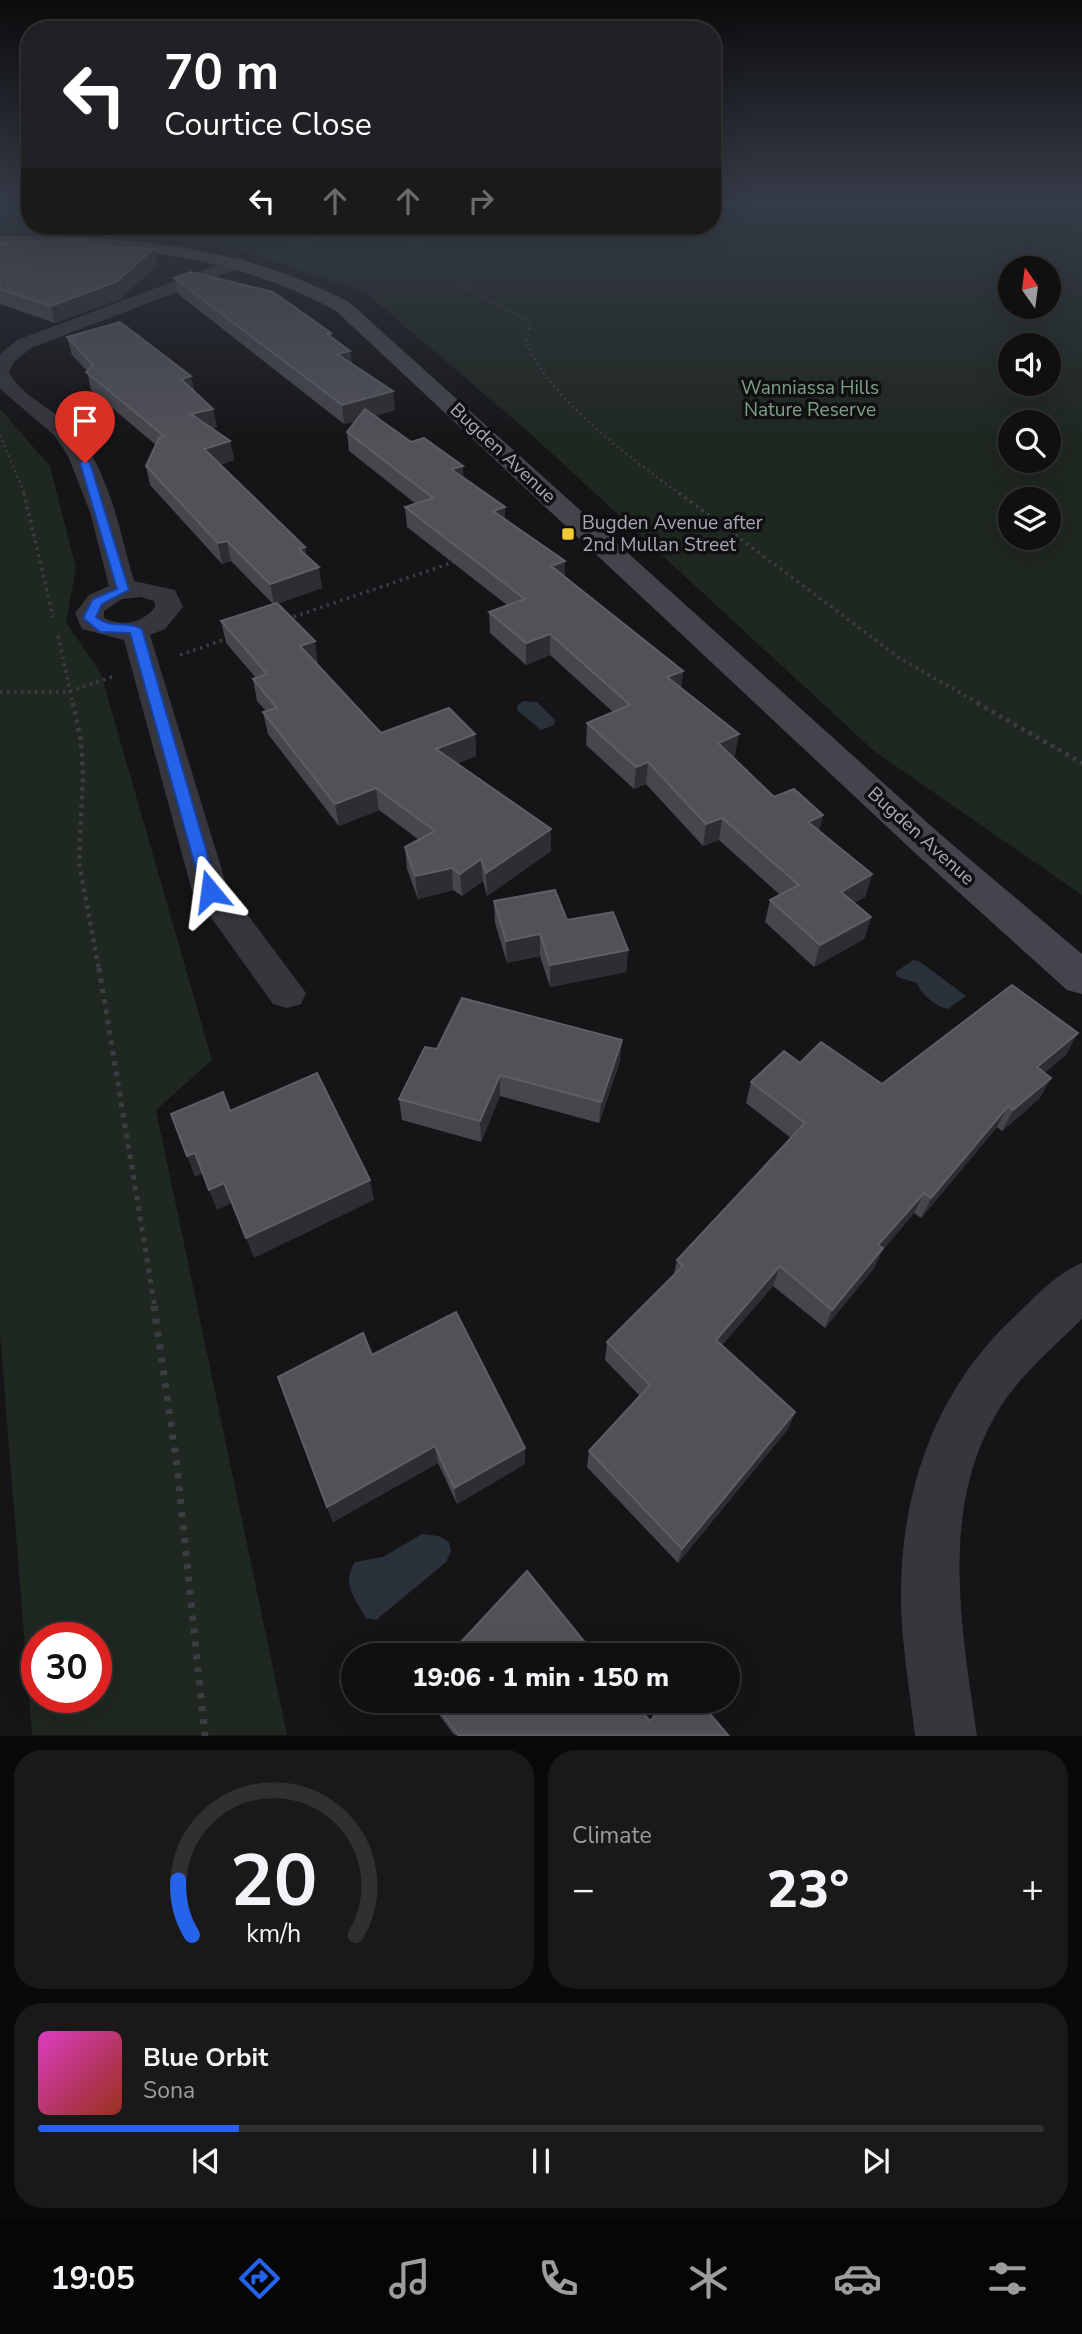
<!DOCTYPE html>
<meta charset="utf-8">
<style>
:root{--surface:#101011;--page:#19191a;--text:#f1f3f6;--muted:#9c9d9f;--line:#303031;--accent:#2563eb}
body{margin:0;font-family:"Nunito Sans",sans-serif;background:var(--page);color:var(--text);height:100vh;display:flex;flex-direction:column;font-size:26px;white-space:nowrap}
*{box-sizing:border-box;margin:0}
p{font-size:23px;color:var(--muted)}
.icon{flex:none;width:38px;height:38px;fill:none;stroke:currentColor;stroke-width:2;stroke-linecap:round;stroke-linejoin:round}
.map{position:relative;height:1736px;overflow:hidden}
.sheet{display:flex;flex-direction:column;gap:14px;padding:14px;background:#090909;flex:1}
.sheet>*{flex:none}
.hud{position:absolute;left:21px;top:21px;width:700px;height:214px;border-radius:28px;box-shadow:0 7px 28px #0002,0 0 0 2px var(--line);background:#202124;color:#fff;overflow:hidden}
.needle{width:46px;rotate:346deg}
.fabs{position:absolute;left:998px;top:256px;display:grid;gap:14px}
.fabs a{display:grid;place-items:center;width:63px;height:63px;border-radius:50%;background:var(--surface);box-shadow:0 7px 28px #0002,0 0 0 2px var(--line);font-size:35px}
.speed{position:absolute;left:21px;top:1622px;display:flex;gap:14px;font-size:35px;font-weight:700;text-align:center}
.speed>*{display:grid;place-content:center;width:91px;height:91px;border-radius:50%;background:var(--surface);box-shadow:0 7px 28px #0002,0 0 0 2px var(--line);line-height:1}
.speed .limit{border:10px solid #d22;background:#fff;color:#111}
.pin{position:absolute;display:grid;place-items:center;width:60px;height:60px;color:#fff;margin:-72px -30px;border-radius:50% 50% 50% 0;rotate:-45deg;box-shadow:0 0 7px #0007}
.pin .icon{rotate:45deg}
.me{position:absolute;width:77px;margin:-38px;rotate:344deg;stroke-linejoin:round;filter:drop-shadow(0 0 5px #0008)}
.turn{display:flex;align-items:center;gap:24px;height:147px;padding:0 28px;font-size:32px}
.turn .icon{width:91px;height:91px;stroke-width:2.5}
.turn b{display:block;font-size:49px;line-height:60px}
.lanes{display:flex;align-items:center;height:66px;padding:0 28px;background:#0003;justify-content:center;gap:35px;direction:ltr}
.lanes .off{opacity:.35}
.big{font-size:52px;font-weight:800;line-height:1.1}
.sheet .tile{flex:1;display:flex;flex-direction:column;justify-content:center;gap:10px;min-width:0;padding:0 24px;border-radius:28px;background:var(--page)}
.sheet .dial{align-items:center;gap:0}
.dial svg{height:182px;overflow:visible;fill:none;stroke:var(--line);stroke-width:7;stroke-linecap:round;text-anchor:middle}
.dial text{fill:var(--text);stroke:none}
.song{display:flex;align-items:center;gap:21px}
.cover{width:84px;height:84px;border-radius:10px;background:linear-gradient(135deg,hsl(310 70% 55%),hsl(10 70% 35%))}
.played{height:7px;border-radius:4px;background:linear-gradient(90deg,var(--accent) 20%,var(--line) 20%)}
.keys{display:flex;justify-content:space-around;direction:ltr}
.heat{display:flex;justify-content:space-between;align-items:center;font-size:38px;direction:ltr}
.sheet .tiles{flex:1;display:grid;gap:14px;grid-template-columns:1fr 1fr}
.tile:last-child{grid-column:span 2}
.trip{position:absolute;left:341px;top:1643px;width:399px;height:70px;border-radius:35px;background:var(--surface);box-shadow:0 7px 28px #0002,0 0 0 2px var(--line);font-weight:800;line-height:70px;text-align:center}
.dock{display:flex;height:112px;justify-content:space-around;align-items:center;background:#060607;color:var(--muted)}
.dock .icon{width:49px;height:49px}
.dock .current{color:var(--accent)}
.dock b{font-size:32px;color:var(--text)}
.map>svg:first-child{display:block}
.green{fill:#1f2721;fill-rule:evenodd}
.water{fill:#2b313a}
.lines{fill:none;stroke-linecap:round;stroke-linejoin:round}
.path-far5{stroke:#3c3d43;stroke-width:2;stroke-dasharray:2 2.5;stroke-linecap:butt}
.path-far4{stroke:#3c3d43;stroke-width:2.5;stroke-dasharray:2 3.5;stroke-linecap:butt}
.path-far3{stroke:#3c3d43;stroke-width:3.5;stroke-dasharray:2.5 4.5;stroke-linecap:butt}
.path-far2{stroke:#3c3d43;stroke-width:4.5;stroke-dasharray:3.5 5;stroke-linecap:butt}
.path-far1{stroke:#3c3d43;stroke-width:5;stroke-dasharray:4.5 6;stroke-linecap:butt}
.path{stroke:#3c3d43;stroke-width:7;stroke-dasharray:5 8;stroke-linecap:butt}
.street{fill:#36363c;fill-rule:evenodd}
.secondary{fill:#44454c;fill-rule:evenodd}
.wall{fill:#46464c}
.shaded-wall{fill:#2e2e32}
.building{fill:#515158;stroke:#5e5f66;stroke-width:2}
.route{fill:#2563eb;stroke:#184099;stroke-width:2}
.poi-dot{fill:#efcc35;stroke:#101012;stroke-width:2.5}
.labels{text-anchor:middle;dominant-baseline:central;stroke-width:7;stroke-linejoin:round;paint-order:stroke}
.far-park-label{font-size:19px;fill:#7ea186;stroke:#101012}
.far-street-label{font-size:19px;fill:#a7a9b7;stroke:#101012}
.far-poi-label{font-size:19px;fill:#a7a9b7;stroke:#101012;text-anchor:start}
</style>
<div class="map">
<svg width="1082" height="1736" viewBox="0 0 1082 1736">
<rect width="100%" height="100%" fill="#151517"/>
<g class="green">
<path d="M 0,200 L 30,200 L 30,226 L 712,226 L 712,200 L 1082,200 L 1082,895 L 874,751 L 533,436 L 366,293 L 238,249 L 164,237 L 101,233 L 0,233 ZM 1010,268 L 1048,268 L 1048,306 L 1010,306 ZM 1010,345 L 1048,345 L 1048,383 L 1010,383 ZM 1010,422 L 1048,422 L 1048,460 L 1010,460 ZM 1010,499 L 1048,499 L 1048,537 L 1010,537 Z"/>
<path d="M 0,409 L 50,466 L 76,568 L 66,622 L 101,674 L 212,1060 L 156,1110 L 287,1735 L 32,1735 L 0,1334 ZM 37,1638 L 96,1638 L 96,1698 L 37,1698 Z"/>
</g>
<g class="water">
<path d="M 524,701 L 537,702 L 555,720 L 554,725 L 541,730 L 517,710 L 518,704 Z"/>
<path d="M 913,960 L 919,961 L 966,996 L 948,1009 C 936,1007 921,994 917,983 L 897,977 L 896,972 Z"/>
<path d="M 422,1534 L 439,1536 L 449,1542 L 451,1551 L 446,1562 L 376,1620 L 366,1618 C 355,1598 341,1584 355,1562 L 383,1557 Z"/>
</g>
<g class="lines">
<g class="path-far5">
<path d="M 947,200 L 1055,217 L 1082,226"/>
<path d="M 394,226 L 474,294 L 532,323 L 530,330"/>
<path d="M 288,250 L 323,234 L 326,230 L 320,226"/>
</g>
<g class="path-far4">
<path d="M 530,328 L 526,341 C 551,402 629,456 681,495"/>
<path d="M 0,435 L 25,495"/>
</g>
<g class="path-far3">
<path d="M 24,493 L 53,617"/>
<path d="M 679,493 L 901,659 L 980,704"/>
<path d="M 287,619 L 457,561"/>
<path d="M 58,636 L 73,704"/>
<path d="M 180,655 L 229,638"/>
<path d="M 0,692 L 68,692 L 112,677"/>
</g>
<g class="path-far2">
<path d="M 73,703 L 81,741 L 83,773 L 79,863 L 99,970"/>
<path d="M 977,703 L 1082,763"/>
</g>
<path class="path-far1" d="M 99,968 L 155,1308"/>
<path class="path" d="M 154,1306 L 177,1466 L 205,1736"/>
<g class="street">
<path d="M 239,257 L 247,262 L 245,266 L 31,348 L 13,363 L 9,372 C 22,397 51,407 70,426 C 109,466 119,530 134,581 L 175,590 L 183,607 L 165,629 L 150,635 L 227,887 L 306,993 L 301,1004 L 287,1008 L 273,1004 L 192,891 L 124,640 L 82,629 L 75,613 L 89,595 L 109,586 L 90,512 L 68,456 L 54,435 L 0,389 L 0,354 L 17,340 ZM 141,597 L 154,601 L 155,607 C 143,623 123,627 104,618 L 104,611 L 122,599 Z"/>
<path d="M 1082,1263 L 1082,1319 C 1056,1345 1026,1370 1005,1400 C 937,1501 961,1623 977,1736 L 915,1736 C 910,1691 902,1647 901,1603 C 899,1497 934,1392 1012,1319 C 1033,1299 1055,1274 1082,1263 Z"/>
</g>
<path class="secondary" d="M 0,236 C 126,236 235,243 349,302 L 940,834 L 1082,954 L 1082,994 L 1067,990 L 914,852 L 335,310 C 223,251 124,246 0,246 Z"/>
</g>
<g class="wall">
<path d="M 87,240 L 89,245 L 158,265 L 120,299 L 55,323 L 0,304 L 0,243 Z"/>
<path d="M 174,278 L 331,333 L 332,338 L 350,351 L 352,364 L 395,410 L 374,416 L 411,442 L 463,466 L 463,478 L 505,507 L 505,519 L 565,561 L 565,577 L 683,671 L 681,688 L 735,756 L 733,757 L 774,797 L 823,815 L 819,831 L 872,874 L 865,897 L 854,903 L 871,917 L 864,939 L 814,967 L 765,922 L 770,900 L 780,895 L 719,840 L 703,846 L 646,784 L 634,789 L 586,745 L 587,723 L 613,712 L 550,655 L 526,665 L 490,633 L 489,612 L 507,605 L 407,527 L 405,507 L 416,504 L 349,451 L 347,432 L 355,421 L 344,424 L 178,294 Z"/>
<path d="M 67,337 L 194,391 L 217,427 L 212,428 L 230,441 L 234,460 L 220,465 L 305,547 L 306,555 L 322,588 L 278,603 L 318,663 L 316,663 L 381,733 L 475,734 L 476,756 L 456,764 L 551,851 L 487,896 L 483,881 L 462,896 L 453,890 L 418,899 L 407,869 L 405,847 L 419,840 L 379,810 L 339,826 L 268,734 L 263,712 L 266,711 L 257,701 L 253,679 L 256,678 L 226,643 L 221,621 L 273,604 L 231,561 L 222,564 L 150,485 L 146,466 L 156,445 L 91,390 L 87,371 L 72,355 Z"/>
<path d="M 494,901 L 567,920 L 628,950 L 626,972 L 550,987 L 540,956 L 507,963 L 495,923 Z"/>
<path d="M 437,1049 L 620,1061 L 599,1123 L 500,1096 L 481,1142 L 402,1120 L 399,1099 Z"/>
<path d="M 1066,1055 L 1044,1073 L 1051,1078 L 1039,1099 L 1002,1131 L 997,1127 L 921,1218 L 914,1213 L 882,1251 L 874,1268 L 825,1328 L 773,1286 L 722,1345 L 795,1412 L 788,1429 L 678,1563 L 587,1467 L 589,1451 L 640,1396 L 605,1360 L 607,1342 L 674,1274 L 677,1260 L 791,1138 L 746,1103 L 751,1082 L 800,1063 L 882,1084 Z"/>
<path d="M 372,1355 L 525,1464 L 457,1504 L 438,1463 L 333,1522 L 327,1507 Z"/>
<path d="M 429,1701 L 634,1701 L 650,1721 L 728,1735 L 454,1735 Z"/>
</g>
<g class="shaded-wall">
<path d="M 154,249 L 158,265 L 120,299 L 55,323 L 51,306 Z"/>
<path d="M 350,351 L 352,368 L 337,354 Z"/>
<path d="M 191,376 L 195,395 L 181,379 Z"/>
<path d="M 393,391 L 395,410 L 344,424 L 342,405 Z"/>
<path d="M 213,409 L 217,427 L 196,433 L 191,414 Z"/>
<path d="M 230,441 L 234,460 L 208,469 L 204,449 Z"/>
<path d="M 463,466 L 464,485 L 451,469 Z"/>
<path d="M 505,507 L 505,527 L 493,511 Z"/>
<path d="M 227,541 L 231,561 L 222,564 L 218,543 Z"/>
<path d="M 305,547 L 308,568 L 299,549 Z"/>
<path d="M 565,561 L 565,582 L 551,566 Z"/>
<path d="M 319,567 L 322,588 L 274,605 L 270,584 Z"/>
<path d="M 550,634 L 550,655 L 526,665 L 526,643 Z"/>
<path d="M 315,641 L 318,663 L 304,668 L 300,646 Z"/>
<path d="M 683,671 L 681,692 L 667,677 Z"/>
<path d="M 475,734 L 476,756 L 437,771 L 436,749 Z"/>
<path d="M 739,734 L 735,756 L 715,765 L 718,743 Z"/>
<path d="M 648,762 L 646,784 L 634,789 L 636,767 Z"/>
<path d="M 376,788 L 379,810 L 339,826 L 335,804 Z"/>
<path d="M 823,815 L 818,837 L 808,822 Z"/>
<path d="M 722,818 L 719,840 L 703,846 L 706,824 Z"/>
<path d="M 551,829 L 551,851 L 487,896 L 486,873 Z"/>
<path d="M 481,859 L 483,881 L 462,896 L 460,874 Z"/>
<path d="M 452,868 L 453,890 L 418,899 L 415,876 Z"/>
<path d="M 872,874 L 865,897 L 835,914 L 841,892 Z"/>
<path d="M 871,917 L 864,939 L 814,967 L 820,945 Z"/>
<path d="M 540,934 L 540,956 L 507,963 L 506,941 Z"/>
<path d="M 628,950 L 626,972 L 550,987 L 550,965 Z"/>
<path d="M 1078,1033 L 1066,1055 L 1025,1088 L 1037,1067 Z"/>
<path d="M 622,1040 L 620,1061 L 599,1123 L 601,1102 Z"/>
<path d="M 500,1075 L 500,1096 L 481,1142 L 480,1121 Z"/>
<path d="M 1051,1078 L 1039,1099 L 1002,1131 L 1013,1110 Z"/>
<path d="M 1008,1106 L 997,1127 L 921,1218 L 931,1198 Z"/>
<path d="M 195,1153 L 203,1173 L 195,1177 L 187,1156 Z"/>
<path d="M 370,1180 L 374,1200 L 254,1258 L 246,1238 Z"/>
<path d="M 224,1183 L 232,1203 L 217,1210 L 209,1190 Z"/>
<path d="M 924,1193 L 914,1213 L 882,1251 L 874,1268 L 825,1328 L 832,1310 L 878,1245 Z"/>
<path d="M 780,1266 L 773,1286 L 711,1358 L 716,1340 Z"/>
<path d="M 795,1412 L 788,1429 L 678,1563 L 682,1549 Z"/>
<path d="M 435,1446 L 438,1463 L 333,1522 L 327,1507 Z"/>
<path d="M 525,1448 L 525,1464 L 457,1504 L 454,1488 Z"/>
</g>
<g class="building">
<path d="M 87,240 L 84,245 L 154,249 L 116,282 L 51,306 L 0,289 L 0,243 Z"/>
<path d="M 191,272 L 273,292 L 331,333 L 327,334 L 350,351 L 337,354 L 393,391 L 342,405 L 174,278 Z"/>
<path d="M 120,322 L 191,376 L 181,379 L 213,409 L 191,414 L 230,441 L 204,449 L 305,547 L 299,549 L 319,567 L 270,584 L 227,541 L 218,543 L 146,466 L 159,438 L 164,436 L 86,372 L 93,365 L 67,337 Z"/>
<path d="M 365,409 L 411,442 L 424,438 L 463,466 L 451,469 L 505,507 L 493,511 L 565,561 L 551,566 L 683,671 L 667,677 L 739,734 L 718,743 L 774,797 L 794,789 L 823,815 L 808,822 L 872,874 L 841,892 L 871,917 L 820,945 L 770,900 L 799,885 L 722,818 L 706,824 L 648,762 L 636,767 L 587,723 L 630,705 L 550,634 L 526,643 L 489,612 L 525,599 L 405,507 L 433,498 L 347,432 Z"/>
<path d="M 277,603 L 315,641 L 300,646 L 381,733 L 449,708 L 475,734 L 436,749 L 551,829 L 486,873 L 481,859 L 460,874 L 452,868 L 415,876 L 405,847 L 435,831 L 376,788 L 335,804 L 263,712 L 277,708 L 253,679 L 267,674 L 221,621 Z"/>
<path d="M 555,890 L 567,920 L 613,912 L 628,950 L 550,965 L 540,934 L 506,941 L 494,901 Z"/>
<path d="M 1012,985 L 1078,1033 L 1037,1067 L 1051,1078 L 1013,1110 L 1008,1106 L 931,1198 L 924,1193 L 878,1245 L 883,1248 L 832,1310 L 780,1266 L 716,1340 L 795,1412 L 682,1549 L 589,1451 L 650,1385 L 607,1342 L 683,1266 L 677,1260 L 805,1123 L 751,1082 L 784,1051 L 800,1063 L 821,1042 L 882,1084 Z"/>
<path d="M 462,998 L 622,1040 L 601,1102 L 500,1075 L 480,1121 L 399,1099 L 425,1047 L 437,1049 Z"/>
<path d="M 317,1073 L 370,1180 L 246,1238 L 224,1183 L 209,1190 L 195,1153 L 187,1156 L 171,1114 L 223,1092 L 230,1111 Z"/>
<path d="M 456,1312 L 525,1448 L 454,1488 L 435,1446 L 327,1507 L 278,1377 L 363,1333 L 372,1355 Z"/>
<path d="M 527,1571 L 596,1656 L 448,1656 Z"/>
<path d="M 433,1701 L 634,1701 L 650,1721 L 666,1701 L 699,1701 L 728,1735 L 458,1735 Z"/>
</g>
<linearGradient id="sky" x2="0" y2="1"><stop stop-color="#0c0c0d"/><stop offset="0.45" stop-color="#353b47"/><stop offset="1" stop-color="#353b47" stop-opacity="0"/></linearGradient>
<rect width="1082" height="443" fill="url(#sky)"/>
<path class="route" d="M 85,460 L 90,463 L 129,590 L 102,604 L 96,617 C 113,630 128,620 142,629 L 218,891 L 210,897 L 202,891 L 130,633 L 100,632 L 83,618 L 93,599 L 117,589 L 80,463 Z"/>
<rect class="poi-dot" x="561" y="527" width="14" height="14" rx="3.5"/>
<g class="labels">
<g class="far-park-label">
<text x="810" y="388">Wanniassa Hills<tspan x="810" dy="22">Nature Reserve</tspan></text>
</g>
<g class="far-street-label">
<text transform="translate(503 453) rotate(43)">Bugden Avenue</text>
<text transform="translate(921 836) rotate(42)">Bugden Avenue</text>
</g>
<g class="far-poi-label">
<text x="582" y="523">Bugden Avenue after<tspan x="582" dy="22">2nd Mullan Street</tspan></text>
</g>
</g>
</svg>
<div class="fabs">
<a><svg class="needle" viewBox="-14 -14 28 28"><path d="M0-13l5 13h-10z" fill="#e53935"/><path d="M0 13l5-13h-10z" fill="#9c9d9f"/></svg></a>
<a><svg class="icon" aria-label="sound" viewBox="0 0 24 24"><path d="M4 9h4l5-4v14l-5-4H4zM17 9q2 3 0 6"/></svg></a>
<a><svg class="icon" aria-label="search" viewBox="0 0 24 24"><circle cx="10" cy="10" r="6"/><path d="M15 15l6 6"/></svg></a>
<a><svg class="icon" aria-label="layers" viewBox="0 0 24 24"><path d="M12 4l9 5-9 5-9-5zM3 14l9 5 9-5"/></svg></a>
</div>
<div class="speed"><div class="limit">30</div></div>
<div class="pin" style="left:85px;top:463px;background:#d93025"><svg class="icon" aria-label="arrive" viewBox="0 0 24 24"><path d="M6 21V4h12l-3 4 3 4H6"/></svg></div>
<svg class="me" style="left:210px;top:891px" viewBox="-20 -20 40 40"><path d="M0-17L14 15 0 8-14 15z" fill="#2563eb" stroke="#fff" stroke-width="4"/></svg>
<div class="trip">19:06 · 1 min · 150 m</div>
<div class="hud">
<div class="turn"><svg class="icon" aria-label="left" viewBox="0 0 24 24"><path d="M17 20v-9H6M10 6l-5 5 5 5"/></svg><div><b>70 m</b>Courtice Close</div></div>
<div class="lanes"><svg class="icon" aria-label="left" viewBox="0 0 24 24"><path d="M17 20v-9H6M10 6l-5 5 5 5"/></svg><svg class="icon off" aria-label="ahead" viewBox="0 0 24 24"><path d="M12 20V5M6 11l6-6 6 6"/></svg><svg class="icon off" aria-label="ahead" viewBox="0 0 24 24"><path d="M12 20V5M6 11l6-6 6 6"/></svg><svg class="icon off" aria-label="right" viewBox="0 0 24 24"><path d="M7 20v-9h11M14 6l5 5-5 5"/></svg></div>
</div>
</div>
<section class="sheet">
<div class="tiles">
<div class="tile dial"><svg viewBox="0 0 100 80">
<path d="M14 69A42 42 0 1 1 86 69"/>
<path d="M14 69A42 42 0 0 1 8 45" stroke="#2563eb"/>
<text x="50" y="56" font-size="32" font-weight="700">20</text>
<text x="50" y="72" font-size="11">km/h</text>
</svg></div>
<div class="tile"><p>Climate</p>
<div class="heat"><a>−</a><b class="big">23°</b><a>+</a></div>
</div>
<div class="tile">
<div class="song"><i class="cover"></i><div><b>Blue Orbit</b><p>Sona</p></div></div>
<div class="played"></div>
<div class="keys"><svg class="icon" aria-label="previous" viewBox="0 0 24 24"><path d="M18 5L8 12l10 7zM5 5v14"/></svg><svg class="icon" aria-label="pause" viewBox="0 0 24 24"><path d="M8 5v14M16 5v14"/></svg><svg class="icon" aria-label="next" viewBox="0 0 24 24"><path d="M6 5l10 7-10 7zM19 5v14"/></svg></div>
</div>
</div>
</section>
<nav class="dock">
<b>19:05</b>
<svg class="icon current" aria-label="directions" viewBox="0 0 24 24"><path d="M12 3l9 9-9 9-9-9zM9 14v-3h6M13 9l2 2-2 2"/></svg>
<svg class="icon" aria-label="music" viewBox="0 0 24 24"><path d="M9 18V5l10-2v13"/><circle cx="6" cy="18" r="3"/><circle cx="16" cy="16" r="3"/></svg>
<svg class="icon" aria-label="phone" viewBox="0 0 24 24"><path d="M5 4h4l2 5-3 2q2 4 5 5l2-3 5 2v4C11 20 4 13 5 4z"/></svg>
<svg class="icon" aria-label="climate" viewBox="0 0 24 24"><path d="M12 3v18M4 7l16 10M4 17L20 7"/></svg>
<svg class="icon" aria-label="car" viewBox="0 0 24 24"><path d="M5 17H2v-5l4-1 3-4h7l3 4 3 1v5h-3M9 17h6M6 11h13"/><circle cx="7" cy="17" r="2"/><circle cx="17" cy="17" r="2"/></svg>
<svg class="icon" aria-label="filters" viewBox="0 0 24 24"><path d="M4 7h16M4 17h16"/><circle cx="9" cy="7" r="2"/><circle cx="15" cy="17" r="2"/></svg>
</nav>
